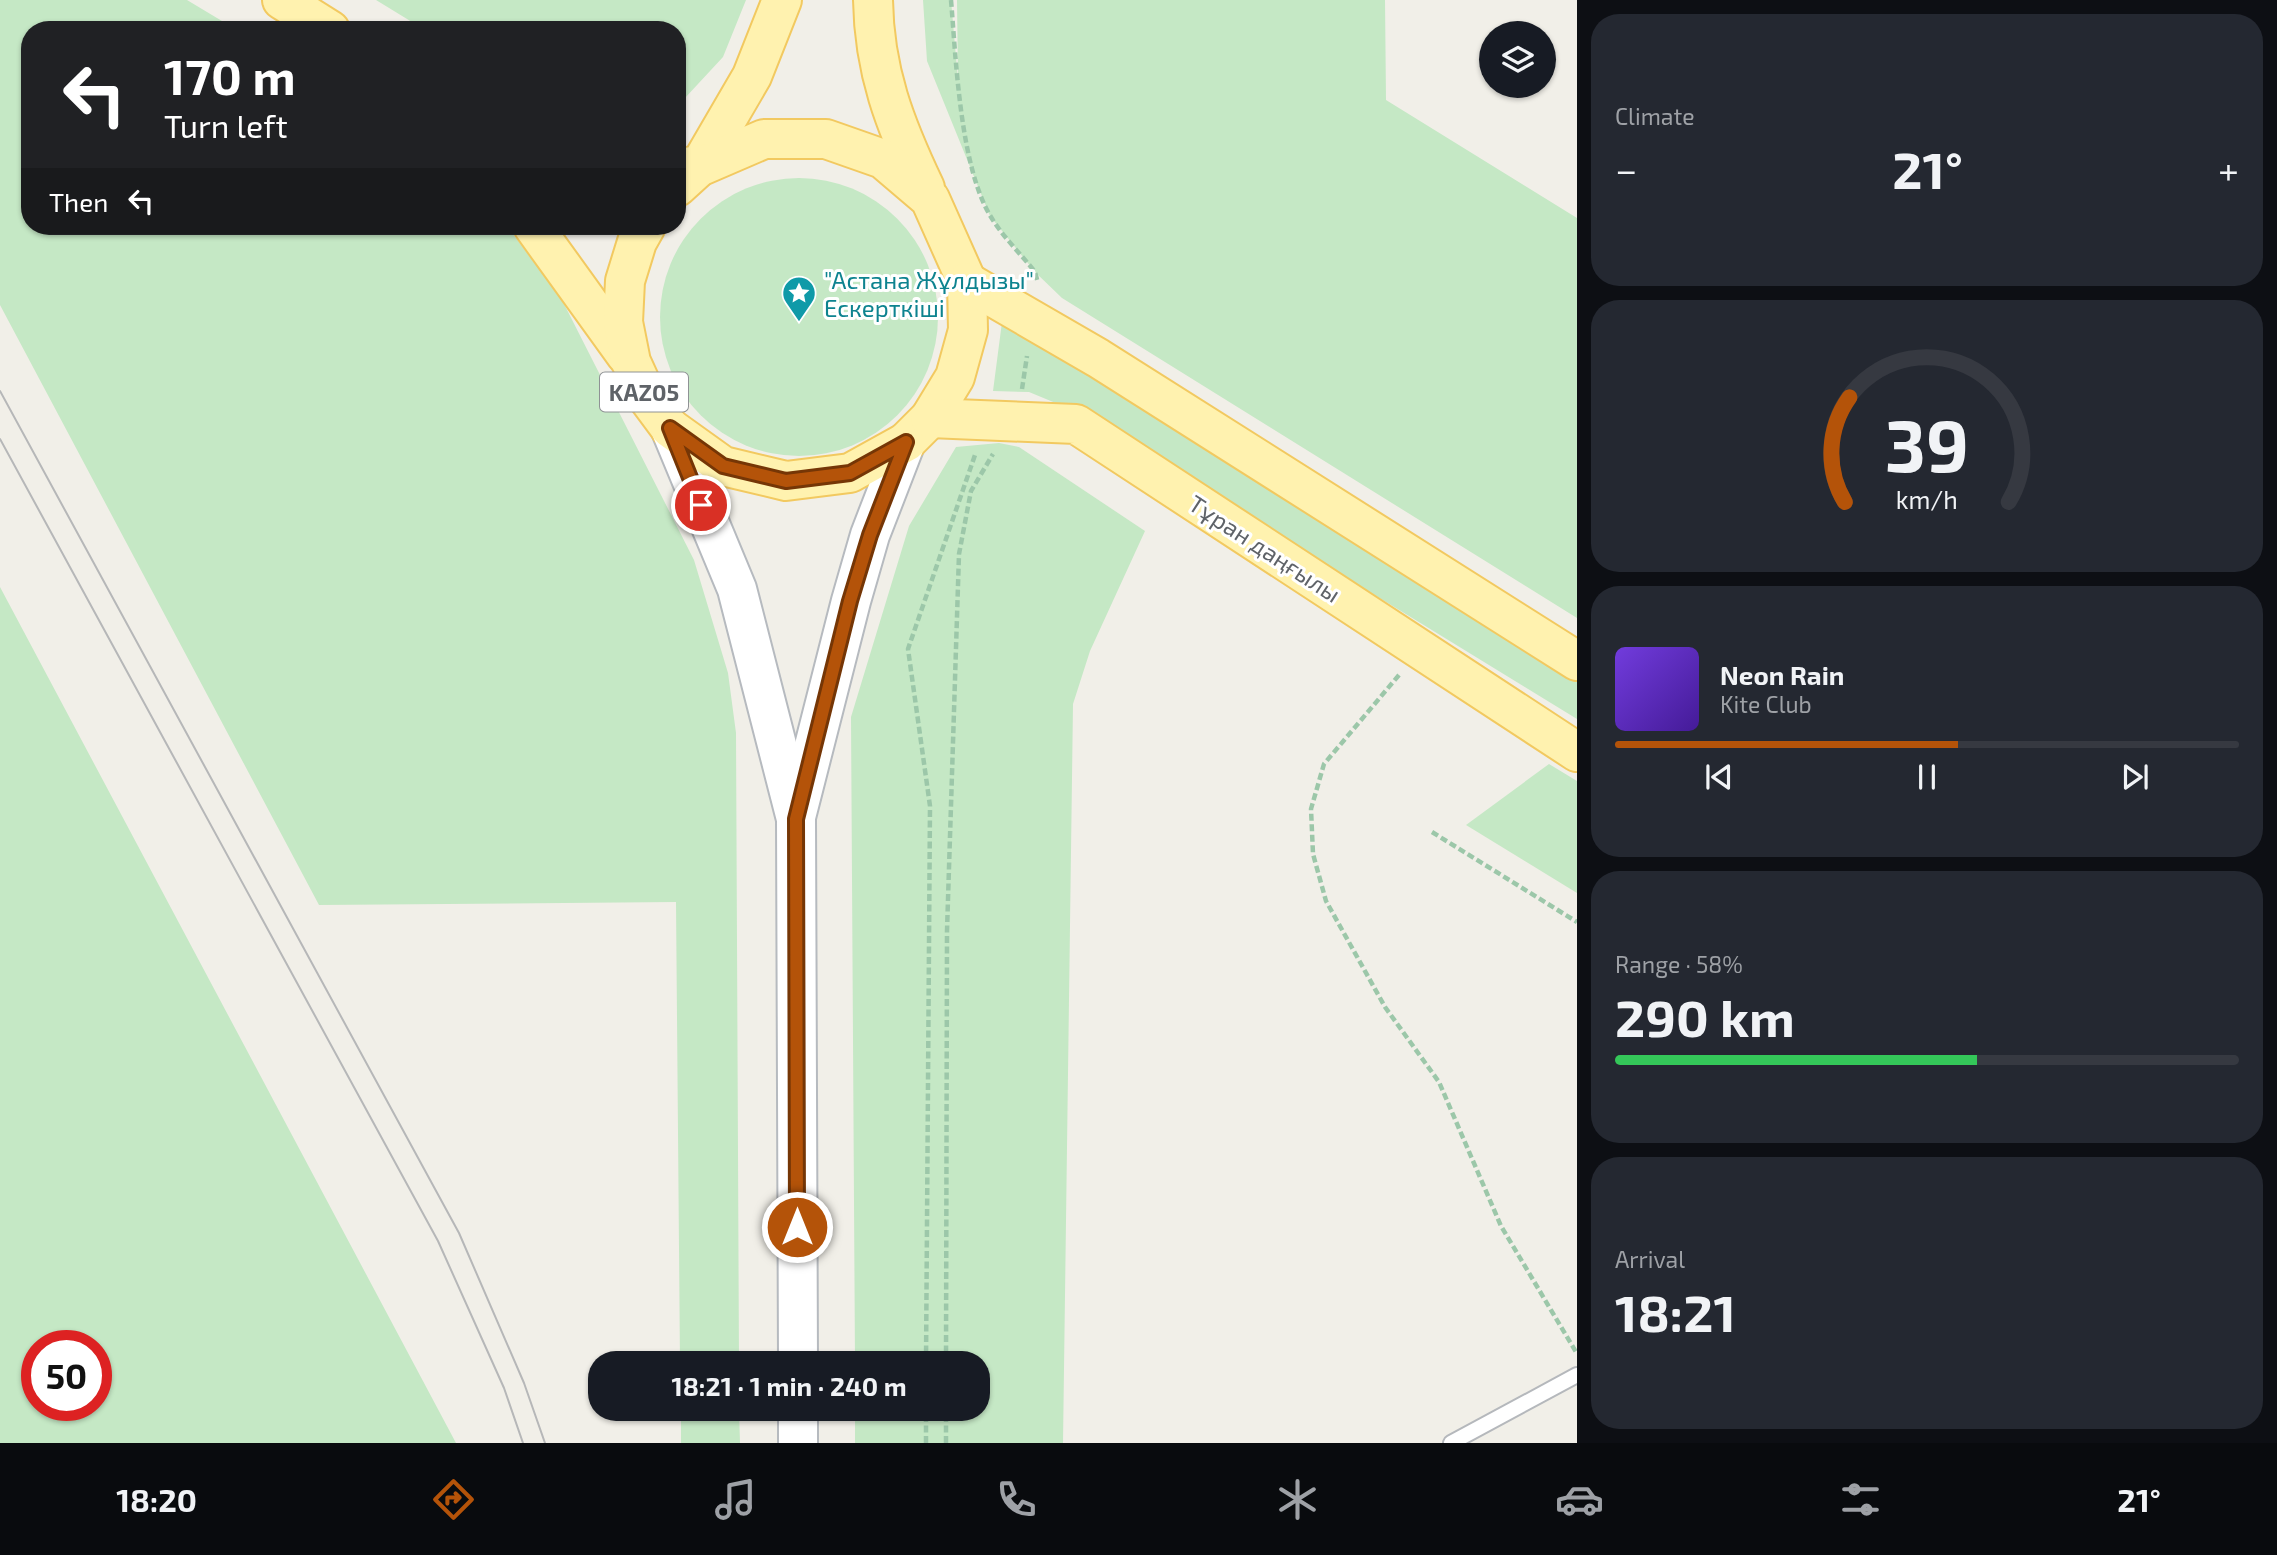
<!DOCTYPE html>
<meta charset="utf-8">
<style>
:root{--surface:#171b24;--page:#242831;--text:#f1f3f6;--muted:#9ea1a6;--line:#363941;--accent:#b45309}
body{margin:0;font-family:"Exo 2",sans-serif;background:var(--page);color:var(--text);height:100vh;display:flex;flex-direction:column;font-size:26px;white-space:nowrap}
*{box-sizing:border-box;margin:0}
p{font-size:23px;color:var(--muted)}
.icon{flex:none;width:38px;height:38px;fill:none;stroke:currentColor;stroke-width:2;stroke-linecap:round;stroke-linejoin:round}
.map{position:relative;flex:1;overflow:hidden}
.sheet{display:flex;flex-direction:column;gap:14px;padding:14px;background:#0d0f14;width:700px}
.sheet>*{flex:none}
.guide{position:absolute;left:21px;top:21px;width:665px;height:214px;border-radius:28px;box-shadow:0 2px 5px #0004;background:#202124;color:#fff;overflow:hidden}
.buttons{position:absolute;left:1479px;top:21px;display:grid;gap:14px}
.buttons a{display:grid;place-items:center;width:77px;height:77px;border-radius:50%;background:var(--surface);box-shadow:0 2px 5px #0004;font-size:35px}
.speed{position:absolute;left:21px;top:1330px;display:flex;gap:14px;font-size:35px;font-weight:700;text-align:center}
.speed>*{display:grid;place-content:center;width:91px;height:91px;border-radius:50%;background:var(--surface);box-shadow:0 2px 5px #0004;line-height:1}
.speed .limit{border:10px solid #d22;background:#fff;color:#111}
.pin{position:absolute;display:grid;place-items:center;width:60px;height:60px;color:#fff;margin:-30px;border:4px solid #fff;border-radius:50%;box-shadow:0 2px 7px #0007}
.me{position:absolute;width:77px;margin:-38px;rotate:0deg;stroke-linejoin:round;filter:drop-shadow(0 0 5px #0008)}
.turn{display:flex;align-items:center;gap:24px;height:147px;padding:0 28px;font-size:32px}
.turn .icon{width:91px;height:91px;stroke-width:2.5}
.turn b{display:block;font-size:49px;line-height:60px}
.then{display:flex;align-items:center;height:66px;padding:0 28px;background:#0003;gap:14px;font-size:26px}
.big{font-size:52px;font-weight:700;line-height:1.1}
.sheet .tile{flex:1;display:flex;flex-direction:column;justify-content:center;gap:10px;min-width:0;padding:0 24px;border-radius:28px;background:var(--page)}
.sheet .dial{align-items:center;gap:0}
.dial svg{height:182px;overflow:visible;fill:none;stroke:var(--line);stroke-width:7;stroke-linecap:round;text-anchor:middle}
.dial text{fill:var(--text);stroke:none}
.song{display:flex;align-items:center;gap:21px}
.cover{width:84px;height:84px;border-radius:10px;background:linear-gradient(135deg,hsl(260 70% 55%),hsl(260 70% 35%))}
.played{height:7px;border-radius:4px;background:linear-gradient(90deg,var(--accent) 55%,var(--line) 55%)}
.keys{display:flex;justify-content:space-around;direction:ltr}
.heat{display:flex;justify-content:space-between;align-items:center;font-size:38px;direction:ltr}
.charge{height:10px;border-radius:5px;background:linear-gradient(90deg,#34c759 58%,var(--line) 0)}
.trip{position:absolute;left:588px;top:1351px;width:402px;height:70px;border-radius:28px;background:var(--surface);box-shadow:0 2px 5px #0004;font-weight:700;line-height:70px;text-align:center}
.tabs{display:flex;height:112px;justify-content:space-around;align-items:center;background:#090b0e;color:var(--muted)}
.tabs .icon{width:49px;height:49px}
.tabs .on{color:var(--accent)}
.tabs b{font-size:32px;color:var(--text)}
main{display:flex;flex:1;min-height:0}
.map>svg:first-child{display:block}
.green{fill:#c5e8c5;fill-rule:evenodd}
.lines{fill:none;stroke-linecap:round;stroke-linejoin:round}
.lane-casing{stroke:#b5b8bc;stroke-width:18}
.secondary-casing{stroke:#b6babf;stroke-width:42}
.primary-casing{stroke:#f2c960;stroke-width:42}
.path{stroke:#9cc7a9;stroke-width:4.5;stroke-dasharray:7 3.5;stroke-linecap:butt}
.lane{stroke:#fff;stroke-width:14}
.secondary{stroke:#fff;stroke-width:38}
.primary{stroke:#fff2af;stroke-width:38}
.tram{stroke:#b6b7b8;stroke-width:2}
.route-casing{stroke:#753606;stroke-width:18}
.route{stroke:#b45309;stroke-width:12}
.labels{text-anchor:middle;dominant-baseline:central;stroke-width:6;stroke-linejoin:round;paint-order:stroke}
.shield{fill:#fff;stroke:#8f9295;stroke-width:2}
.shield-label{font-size:23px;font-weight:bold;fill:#5f6368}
.culture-label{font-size:24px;fill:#0d838f;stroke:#fff;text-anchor:start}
.street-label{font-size:24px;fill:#5f6368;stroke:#fff}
</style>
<main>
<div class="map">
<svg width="1577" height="1443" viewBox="0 0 1577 1443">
<rect width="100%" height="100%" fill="#f1efe8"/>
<g class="green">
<path d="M 0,0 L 187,0 L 237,30 L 30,30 L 30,226 L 507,226 L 562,300 L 694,560 L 728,673 L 736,733 L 739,1363 L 680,1363 L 676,902 L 319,905 L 0,305 Z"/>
<path d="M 376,0 L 746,0 L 723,57 L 685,98 L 677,101 L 677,30 L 425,30 Z"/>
<path d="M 923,0 L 951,0 L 958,80 L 957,0 L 1385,0 L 1386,100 L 1577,218 L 1577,618 L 1062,298 L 1035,272 L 990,216 L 927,61 Z"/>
<circle cx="799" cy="317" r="139"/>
<path d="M 1002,322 L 1577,681 L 1577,719 L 1075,411 L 1029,392 L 993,391 Z"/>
<path d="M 999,443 L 1019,447 L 1145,531 L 1090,651 L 1073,704 L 1063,1443 L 855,1443 L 855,1409 L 978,1409 L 978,1363 L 855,1363 L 851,717 L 909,526 L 956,447 Z"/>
<path d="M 0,587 L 456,1443 L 0,1443 ZM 37,1346 L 96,1346 L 96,1405 L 37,1405 Z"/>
<path d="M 1549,764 L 1577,781 L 1577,893 L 1466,825 Z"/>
<path d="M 681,1409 L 739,1409 L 740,1443 L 681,1443 Z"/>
</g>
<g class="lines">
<g class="lane-casing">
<path id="lane" d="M 1451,1443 L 1577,1375"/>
</g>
<g class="secondary-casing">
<g id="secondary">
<path d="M 670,428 L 737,589 L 796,819 L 798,1363"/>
<path d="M 796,817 L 851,601 L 870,535 L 906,442"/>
<path d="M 798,1409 L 798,1443"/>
</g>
</g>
<g class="primary-casing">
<g id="primary">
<path d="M 282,0 L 330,30"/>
<path d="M 873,0 C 874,71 895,125 925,188"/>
<path d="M 692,166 L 699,167 L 752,76 L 782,0"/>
<path d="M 533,226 L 626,355"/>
<path d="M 646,226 L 637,242 L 625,281 L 623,322 L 631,362 L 647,397 L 670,428 L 723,466 L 786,481 L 850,473 L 906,442 L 930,418 L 955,377 L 968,330 L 967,282 L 930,199 L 883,159 L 826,139 L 764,139 L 699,167 L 677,187"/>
<path d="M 967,282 L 1098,358 L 1577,661"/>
<path d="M 930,418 L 1076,424 L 1577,752"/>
</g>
</g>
<g class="path">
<path d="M 951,0 C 956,59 960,167 991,217 C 1003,237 1021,254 1035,272 L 1038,283"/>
<path d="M 1022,389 L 1027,356"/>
<path d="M 1399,675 L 1324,764 L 1311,809 L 1313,854 L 1326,901 L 1385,1007 L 1439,1082 L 1501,1226 L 1576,1352"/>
<path d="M 1432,832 L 1577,922"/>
<path d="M 926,1363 L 930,806 L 908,649 L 975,455"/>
<path d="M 946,1363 L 947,931 L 959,554 L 971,491 L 993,454"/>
<path d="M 926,1443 L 926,1409"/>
<path d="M 946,1443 L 946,1409"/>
</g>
<use href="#lane" class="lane"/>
<use href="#secondary" class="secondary"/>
<use href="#primary" class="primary"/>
<g class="tram">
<path d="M 0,391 L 459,1233 L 524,1383 L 545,1443"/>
<path d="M 0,439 L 438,1241 L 504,1388 L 523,1443"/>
</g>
</g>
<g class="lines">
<g class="route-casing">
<path id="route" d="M 701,505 L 670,428 L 723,466 L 786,481 L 850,473 L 906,442 L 870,535 L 850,601 L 796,819 L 797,1227"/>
</g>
<use href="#route" class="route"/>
</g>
<defs>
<g id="sight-pin" transform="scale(1.75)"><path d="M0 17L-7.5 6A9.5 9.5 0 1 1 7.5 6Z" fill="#0f9aa8" stroke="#fff"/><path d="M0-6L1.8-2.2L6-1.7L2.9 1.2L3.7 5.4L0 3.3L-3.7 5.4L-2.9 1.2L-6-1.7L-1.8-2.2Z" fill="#fff"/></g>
</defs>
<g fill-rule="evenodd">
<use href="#sight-pin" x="799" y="293"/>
</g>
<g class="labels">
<rect class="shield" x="600" y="372.5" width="88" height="39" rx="5"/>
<g class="shield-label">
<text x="644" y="392">KАZ05</text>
</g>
<g class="culture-label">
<text x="824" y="279">"Астана Жұлдызы"<tspan x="824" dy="28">Ескерткіші</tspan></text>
</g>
<g class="street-label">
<text transform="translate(1265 548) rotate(33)">Тұран даңғылы</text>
</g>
</g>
</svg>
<div class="buttons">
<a><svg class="icon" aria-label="layers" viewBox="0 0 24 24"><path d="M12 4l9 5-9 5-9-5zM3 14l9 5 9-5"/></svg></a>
</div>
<div class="speed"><div class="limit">50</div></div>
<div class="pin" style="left:701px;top:505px;background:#d93025"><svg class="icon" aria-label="arrive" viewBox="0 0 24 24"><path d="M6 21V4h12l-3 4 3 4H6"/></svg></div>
<svg class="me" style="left:797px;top:1227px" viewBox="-20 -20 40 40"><circle r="17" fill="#b45309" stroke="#fff" stroke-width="3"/><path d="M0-11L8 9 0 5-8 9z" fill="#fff"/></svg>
<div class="trip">18:21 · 1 min · 240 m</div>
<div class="guide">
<div class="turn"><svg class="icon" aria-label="left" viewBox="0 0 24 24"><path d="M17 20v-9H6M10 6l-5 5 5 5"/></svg><div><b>170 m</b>Turn left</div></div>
<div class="then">Then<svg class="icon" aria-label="left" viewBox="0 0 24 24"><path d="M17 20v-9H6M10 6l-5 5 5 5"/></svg></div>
</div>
</div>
<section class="sheet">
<div class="tile"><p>Climate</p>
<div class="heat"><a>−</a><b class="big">21°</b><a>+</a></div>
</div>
<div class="tile dial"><svg viewBox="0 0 100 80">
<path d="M14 69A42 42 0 1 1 86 69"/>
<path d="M14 69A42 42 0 0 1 16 23" stroke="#b45309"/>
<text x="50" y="56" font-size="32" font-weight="700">39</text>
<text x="50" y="72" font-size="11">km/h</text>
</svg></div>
<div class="tile">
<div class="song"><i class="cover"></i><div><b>Neon Rain</b><p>Kite Club</p></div></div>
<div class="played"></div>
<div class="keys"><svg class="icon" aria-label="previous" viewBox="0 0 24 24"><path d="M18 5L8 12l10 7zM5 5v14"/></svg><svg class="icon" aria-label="pause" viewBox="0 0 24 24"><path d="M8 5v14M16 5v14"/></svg><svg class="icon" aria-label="next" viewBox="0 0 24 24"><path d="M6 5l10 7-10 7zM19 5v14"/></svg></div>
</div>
<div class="tile"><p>Range · 58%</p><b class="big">290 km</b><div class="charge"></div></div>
<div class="tile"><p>Arrival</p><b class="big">18:21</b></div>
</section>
</main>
<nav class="tabs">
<b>18:20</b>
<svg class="icon on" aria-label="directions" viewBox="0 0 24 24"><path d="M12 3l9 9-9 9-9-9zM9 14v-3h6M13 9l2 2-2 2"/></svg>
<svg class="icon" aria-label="music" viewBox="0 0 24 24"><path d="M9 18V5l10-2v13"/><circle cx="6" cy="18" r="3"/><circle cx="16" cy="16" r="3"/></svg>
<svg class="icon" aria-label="phone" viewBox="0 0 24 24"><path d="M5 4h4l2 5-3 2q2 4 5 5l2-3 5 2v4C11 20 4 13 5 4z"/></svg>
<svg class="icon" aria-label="climate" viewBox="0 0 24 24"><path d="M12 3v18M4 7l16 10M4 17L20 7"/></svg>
<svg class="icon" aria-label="car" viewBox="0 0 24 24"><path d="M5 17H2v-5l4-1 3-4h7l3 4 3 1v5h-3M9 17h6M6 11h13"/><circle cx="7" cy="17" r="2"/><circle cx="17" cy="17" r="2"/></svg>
<svg class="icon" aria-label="filters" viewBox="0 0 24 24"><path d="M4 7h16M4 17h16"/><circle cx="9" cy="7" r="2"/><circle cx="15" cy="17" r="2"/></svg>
<b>21°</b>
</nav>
